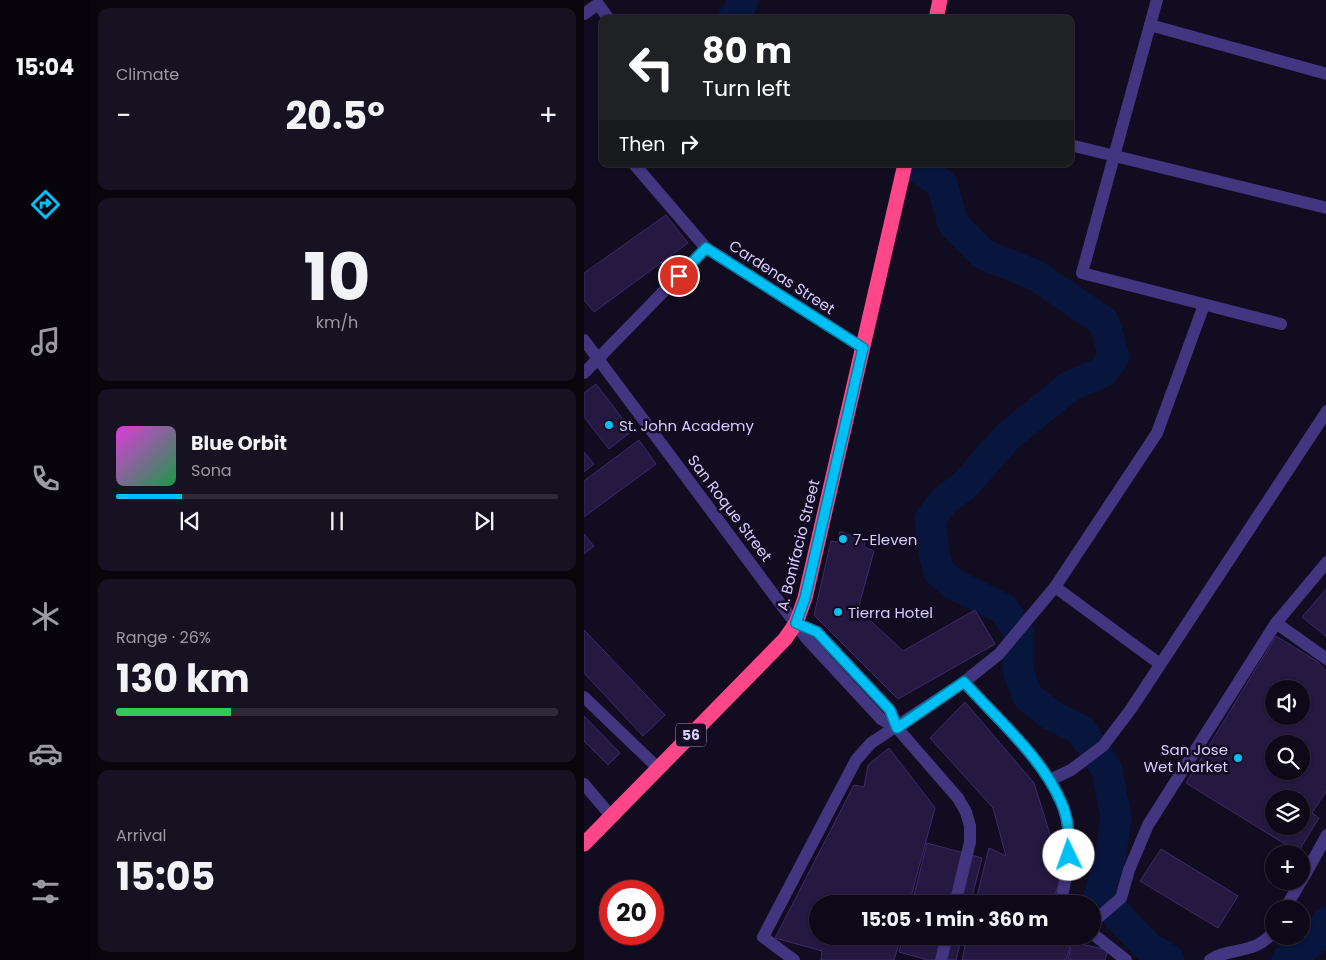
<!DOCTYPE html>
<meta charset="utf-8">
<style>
:root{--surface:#0e0918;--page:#171221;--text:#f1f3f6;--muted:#9b9aa2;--line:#2e2a37;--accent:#00c0f6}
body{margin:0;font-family:Poppins,sans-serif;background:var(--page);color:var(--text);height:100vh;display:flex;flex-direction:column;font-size:19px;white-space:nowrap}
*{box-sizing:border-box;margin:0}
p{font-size:16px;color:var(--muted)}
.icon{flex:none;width:28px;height:28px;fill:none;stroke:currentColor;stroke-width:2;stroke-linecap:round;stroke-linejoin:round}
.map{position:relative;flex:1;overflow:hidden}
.side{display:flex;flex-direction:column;gap:8px;padding:8px;background:#08050d;width:494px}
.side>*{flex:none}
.guide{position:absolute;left:15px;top:15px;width:475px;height:152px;border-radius:10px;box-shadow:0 1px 4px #0004,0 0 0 1px var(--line);background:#202124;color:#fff;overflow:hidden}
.buttons{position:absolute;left:681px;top:680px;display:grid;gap:10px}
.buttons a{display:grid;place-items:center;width:45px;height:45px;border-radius:50%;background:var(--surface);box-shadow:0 1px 4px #0004,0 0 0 1px var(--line);font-size:25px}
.speed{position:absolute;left:15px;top:880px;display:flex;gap:10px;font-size:25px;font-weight:700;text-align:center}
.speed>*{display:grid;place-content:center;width:65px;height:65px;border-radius:50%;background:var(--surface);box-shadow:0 1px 4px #0004,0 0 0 1px var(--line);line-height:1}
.speed .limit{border:8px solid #d22;background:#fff;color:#111}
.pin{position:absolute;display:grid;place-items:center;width:42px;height:42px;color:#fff;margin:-21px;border:2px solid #fff;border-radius:50%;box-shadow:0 1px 5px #0007}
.me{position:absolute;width:55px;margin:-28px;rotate:357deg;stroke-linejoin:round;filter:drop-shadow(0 0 4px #0008)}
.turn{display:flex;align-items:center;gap:18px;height:105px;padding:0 20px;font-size:22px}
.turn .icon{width:65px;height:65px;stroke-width:2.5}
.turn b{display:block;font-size:35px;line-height:42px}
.then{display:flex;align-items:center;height:48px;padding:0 20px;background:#0003;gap:10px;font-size:19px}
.big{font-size:38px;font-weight:700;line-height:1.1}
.side .tile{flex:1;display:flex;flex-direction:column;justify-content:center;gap:8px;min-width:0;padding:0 18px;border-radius:10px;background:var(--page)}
.side .dial{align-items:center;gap:0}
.dial b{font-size:65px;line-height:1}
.song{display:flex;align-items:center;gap:15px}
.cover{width:60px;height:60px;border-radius:8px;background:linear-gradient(135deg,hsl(300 70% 55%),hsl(140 70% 35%))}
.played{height:5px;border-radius:2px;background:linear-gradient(90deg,var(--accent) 15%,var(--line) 15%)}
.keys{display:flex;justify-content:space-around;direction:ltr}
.heat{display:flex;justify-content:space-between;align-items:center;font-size:28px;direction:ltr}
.charge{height:8px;border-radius:4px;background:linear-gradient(90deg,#34c759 26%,var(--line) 0)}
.trip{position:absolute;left:225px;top:895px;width:292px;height:50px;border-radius:25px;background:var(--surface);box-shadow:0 1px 4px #0004,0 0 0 1px var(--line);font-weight:700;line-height:50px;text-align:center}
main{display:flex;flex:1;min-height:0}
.tabs{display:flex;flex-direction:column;width:90px;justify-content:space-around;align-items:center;background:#06040a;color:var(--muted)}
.tabs .icon{width:35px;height:35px}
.tabs .on{color:var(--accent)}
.tabs b{font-size:22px;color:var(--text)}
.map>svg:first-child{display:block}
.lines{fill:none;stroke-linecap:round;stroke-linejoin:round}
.river{stroke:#08153d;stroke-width:31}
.building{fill:#251841;stroke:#3f296e;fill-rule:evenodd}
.minor{stroke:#423680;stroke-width:12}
.highway{stroke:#ff4689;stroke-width:15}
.route-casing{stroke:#007da0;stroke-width:12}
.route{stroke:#00c0f6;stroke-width:9}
.poi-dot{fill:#00c0f6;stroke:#120c20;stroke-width:2}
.labels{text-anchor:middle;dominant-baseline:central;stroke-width:5;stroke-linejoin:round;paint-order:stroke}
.shield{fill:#120c20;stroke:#9c92bc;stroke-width:1}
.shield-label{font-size:14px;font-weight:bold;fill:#d7cbff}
.street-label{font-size:15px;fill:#d7cbff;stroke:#120c20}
.poi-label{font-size:15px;fill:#d7cbff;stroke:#120c20;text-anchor:start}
</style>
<main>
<nav class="tabs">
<b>15:04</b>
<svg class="icon on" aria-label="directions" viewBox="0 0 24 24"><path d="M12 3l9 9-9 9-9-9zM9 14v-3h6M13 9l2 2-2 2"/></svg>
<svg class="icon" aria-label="music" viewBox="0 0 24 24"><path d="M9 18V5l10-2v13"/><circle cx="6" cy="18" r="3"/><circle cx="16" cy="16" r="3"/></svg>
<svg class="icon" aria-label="phone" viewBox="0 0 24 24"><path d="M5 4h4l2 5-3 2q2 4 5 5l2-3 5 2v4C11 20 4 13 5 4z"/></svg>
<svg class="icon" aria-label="climate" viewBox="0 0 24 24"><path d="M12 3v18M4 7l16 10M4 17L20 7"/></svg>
<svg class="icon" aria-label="car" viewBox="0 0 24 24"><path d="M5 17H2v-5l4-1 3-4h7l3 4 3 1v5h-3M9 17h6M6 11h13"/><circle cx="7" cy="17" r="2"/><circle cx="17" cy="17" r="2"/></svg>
<svg class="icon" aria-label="filters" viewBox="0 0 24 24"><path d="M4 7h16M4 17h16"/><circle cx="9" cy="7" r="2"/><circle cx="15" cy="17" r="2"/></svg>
</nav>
<section class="side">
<div class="tile"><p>Climate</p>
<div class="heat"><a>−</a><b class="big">20.5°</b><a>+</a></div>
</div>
<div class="tile dial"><b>10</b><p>km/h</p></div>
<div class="tile">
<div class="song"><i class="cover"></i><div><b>Blue Orbit</b><p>Sona</p></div></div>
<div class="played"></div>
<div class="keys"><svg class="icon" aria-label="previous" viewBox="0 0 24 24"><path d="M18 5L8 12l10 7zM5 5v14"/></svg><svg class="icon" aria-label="pause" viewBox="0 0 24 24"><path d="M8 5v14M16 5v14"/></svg><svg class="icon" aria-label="next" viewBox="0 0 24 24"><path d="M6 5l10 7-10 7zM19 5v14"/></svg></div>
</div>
<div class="tile"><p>Range · 26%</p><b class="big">130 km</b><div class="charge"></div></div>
<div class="tile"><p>Arrival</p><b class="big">15:05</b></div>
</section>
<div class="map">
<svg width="743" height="960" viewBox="0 0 743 960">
<rect width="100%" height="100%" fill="#120c20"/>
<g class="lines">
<g class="river">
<path d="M 149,19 L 153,16 L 159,0"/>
<path d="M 329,164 L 358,184 L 369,224 L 399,254 L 453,276 L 520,322 L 530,356 L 519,372 L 486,386 L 424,436 L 381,485 L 360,501 L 346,519 L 350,553 L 355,572 L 369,584 L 420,609 L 434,631 L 434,671 L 444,697 L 467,715 L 497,730 L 523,770 L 532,818 L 526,860 L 515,896 L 564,947 L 585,960"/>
<path d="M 703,960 L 731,939 L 743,922"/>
</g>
</g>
<g class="building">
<path d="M 82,215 L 104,243 L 10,312 L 0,300 L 0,273 Z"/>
<path d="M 12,384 L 48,431 L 25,449 L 0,417 L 0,393 Z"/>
<path d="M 55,440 L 72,464 L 0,517 L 0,481 Z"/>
<path d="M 0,452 L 10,464 L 0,472 Z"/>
<path d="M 256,531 L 281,542 L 280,547 L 290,551 L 274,609 L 319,651 L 391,610 L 411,644 L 314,699 L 230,615 L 247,541 L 253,542 Z"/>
<path d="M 0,534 L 10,546 L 0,554 Z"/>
<path d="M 743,588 L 743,637 L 718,617 Z"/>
<path d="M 0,630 L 81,715 L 59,736 L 0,673 Z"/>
<path d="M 692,636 L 734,662 L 743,672 L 743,790 L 728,813 L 735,818 L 714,852 L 602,783 ZM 690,689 L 718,689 L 718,716 L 690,716 ZM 690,744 L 718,744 L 718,771 L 690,771 ZM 690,799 L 718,799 L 718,826 L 690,826 Z"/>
<path d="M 381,702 L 450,783 L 478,873 L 468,904 L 391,904 L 405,848 L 422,856 L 409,808 L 346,738 Z"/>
<path d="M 0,716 L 36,753 L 24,765 L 0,741 Z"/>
<path d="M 305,748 L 351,808 L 325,904 L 234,904 L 234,936 L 317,936 L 310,960 L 237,960 L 238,951 L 191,938 L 270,785 L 280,787 L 284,765 Z"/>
<path d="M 343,843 L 398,858 L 386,904 L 328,904 Z"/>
<path d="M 577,849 L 654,896 L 634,928 L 556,881 Z"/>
<path d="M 319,936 L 378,936 L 372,960 L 344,960 L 315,952 Z"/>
<path d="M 383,936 L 458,936 L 457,938 L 486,947 L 482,960 L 378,960 Z"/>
<path d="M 488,942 L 524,950 L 521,960 L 484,960 Z"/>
</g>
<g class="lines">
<g class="minor">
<path d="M 0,14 L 14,4 L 25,19"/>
<path d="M 566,25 L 573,0"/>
<path d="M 486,145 L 743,208"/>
<path d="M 50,164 L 122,248"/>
<path d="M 697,324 L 498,273 L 566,25 L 743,74"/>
<path d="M 0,340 L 222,638 L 297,719 L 313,728"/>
<path d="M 0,373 L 122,248 L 279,348"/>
<path d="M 471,587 L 576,664"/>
<path d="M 212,623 L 233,632 L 306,710 L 313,728 L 374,798 L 382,812 L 386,826 L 386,842 L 371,904"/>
<path d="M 692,623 L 743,659"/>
<path d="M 380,682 C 414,720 473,771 483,821 C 489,850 483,876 476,904"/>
<path d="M 0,697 L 74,768"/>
<path d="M 466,780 L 487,770 L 519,746 L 547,709 L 743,411"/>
<path d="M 0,784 L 27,816"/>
<path d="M 718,880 L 743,835"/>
<path d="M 701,909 L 717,881"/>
<path d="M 509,922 L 537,898 L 545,870 L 564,825 L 692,623 L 743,562"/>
<path d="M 509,934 L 542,960"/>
<path d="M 210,960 L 179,937 L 272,760 L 287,743 L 380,682 L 415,654 L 471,587 L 573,433 L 620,305"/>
<path d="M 357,960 L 363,936"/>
<path d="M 626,960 C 644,947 675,955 690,930"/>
</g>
<g class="highway">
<path d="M 352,19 L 356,0"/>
<path d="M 0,844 L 201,639 L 212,623 L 221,598 L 321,164"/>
</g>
</g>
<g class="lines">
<g class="route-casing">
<path id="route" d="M 95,276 L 122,248 L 279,348 L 221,598 L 212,623 L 233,632 L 306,710 L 313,728 L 380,682 C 414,720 457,756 477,802 C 485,819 485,837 485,855"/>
</g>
<use href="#route" class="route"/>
</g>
<g class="poi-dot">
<circle cx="25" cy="425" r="5"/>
<circle cx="259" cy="539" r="5"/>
<circle cx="254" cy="612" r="5"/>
<circle cx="654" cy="758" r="5"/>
</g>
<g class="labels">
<rect class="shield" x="92" y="723.5" width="30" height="23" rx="4"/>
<g class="shield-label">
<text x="107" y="735">56</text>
</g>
<g class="street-label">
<text transform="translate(198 277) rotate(33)">Cardenas Street</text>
<text transform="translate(146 508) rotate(53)">San Roque Street</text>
<text transform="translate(214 545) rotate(-76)">A. Bonifacio Street</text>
</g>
<g class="poi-label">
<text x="35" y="425">St. John Academy</text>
<text x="269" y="539">7-Eleven</text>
<text x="264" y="612">Tierra Hotel</text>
<text x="644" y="749" text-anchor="end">San Jose<tspan x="644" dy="17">Wet Market</tspan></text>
</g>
</g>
</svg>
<div class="buttons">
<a><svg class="icon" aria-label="sound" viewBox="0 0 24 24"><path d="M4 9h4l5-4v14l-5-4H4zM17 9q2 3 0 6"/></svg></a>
<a><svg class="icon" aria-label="search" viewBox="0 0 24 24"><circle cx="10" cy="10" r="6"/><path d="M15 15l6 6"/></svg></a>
<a><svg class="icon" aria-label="layers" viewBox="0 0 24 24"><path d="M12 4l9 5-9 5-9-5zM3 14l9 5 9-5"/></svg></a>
<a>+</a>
<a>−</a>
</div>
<div class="speed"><div class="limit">20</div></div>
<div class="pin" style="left:95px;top:276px;background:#d93025"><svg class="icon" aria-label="arrive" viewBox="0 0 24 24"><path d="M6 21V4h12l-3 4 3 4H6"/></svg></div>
<svg class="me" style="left:485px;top:855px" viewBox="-20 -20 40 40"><circle r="19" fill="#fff"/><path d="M0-13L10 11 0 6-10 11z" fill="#00c0f6"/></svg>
<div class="trip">15:05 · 1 min · 360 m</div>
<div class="guide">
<div class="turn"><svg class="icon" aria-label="left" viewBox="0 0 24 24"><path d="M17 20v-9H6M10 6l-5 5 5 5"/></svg><div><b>80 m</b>Turn left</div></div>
<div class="then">Then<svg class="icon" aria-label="right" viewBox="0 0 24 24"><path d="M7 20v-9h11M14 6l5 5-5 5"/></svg></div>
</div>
</div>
</main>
